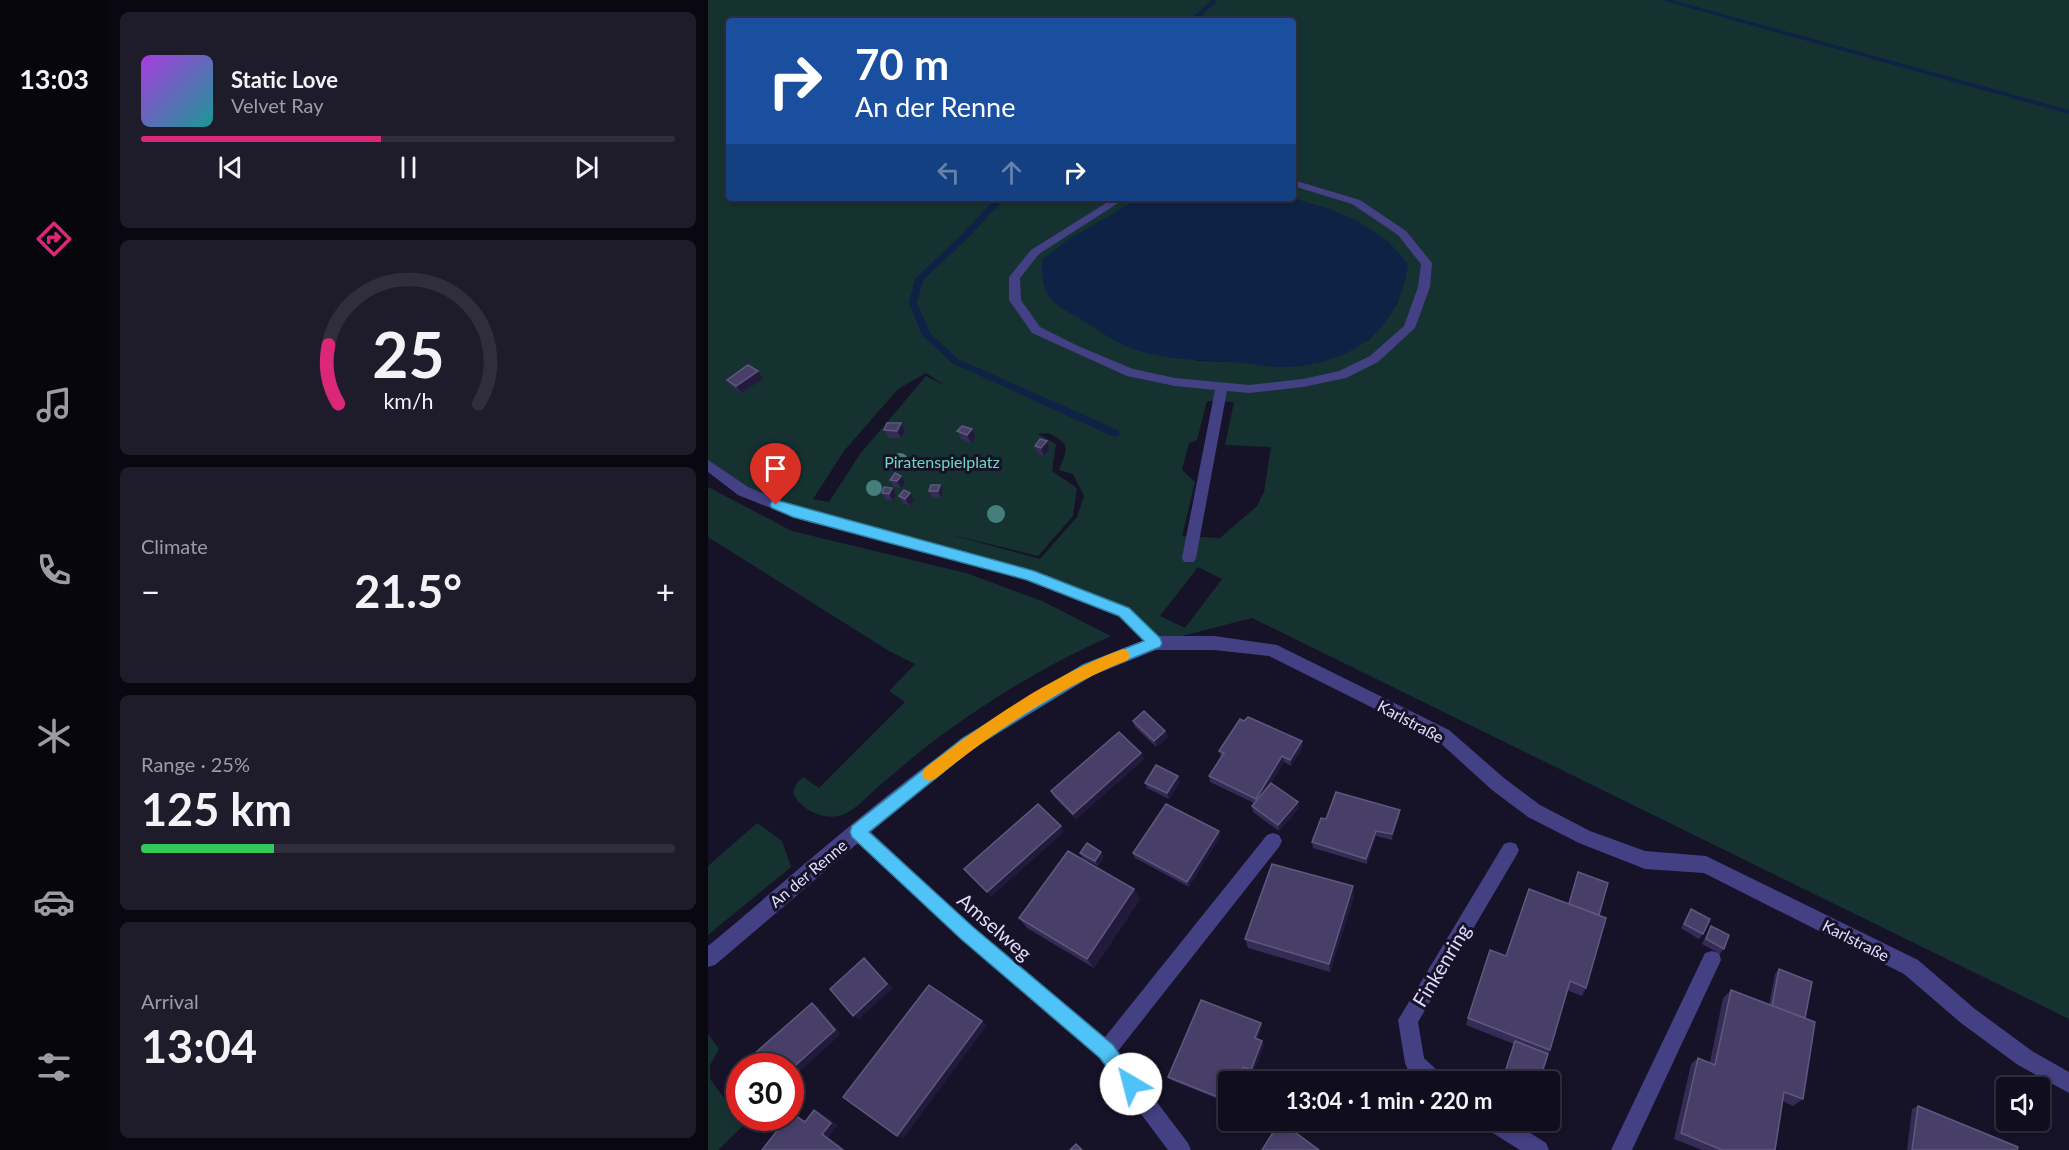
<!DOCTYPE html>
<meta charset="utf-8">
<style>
:root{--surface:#100e1e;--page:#1e1c2b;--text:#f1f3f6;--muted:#9c9ca4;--line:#302e3c;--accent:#db2777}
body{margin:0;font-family:Lato,sans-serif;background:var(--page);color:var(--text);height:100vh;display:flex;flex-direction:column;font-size:22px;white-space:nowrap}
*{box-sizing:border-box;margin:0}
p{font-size:20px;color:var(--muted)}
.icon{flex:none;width:33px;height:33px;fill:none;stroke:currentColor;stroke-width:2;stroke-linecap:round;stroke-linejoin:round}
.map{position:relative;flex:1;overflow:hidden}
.panel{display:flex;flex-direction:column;gap:12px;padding:12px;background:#090810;width:600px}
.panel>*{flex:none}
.guide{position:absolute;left:18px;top:18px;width:570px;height:183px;border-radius:6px;box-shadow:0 3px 9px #0003,0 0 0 2px var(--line);background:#1a4fa0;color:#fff;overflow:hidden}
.fabs{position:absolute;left:1288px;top:1077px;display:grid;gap:12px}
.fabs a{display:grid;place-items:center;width:54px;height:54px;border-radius:6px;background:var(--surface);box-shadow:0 3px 9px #0003,0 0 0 2px var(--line);font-size:30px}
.speed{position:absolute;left:18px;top:1053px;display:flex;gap:12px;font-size:30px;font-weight:700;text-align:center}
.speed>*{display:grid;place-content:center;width:78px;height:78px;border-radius:50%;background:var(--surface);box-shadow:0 3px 9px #0003,0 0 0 2px var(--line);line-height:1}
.speed .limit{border:9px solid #d22;background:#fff;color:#111}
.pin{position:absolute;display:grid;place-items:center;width:51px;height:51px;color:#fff;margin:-62px -26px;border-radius:50% 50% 50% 0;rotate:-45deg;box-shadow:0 0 6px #0007}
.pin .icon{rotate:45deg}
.me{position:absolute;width:66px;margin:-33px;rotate:323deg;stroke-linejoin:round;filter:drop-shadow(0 0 4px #0008)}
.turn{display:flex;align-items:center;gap:21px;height:126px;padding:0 30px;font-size:27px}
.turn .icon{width:78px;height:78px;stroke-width:2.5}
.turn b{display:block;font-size:42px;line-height:51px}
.lanes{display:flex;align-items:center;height:57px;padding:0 30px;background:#0003;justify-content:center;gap:30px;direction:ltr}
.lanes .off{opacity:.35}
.big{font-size:45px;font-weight:700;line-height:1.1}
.panel .tile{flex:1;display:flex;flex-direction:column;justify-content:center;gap:9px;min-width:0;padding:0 21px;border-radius:9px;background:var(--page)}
.panel .dial{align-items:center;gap:0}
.dial svg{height:156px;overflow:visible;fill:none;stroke:var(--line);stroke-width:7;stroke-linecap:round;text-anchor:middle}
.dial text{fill:var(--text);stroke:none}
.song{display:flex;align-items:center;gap:18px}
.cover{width:72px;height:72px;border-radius:9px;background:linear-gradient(135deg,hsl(280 70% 55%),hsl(180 70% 35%))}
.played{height:6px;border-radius:3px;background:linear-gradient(90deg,var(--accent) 45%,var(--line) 45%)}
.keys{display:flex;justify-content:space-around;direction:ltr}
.heat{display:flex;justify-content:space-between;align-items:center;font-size:33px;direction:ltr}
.charge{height:9px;border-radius:4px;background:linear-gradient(90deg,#34c759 25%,var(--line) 0)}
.trip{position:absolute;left:510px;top:1071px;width:342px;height:60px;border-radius:6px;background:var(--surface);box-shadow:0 3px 9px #0003,0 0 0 2px var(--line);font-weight:700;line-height:60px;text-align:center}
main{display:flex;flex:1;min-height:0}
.dock{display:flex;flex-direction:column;width:108px;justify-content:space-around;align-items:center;background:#06060c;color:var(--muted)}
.dock .icon{width:42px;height:42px}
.dock .selected{color:var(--accent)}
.dock b{font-size:27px;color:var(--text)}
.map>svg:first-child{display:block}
.green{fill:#153231;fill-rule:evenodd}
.water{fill:#0e2245}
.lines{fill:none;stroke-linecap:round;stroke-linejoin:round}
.stream{fill:#0e2245;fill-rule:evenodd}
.service{fill:#444084;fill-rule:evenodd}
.minor{fill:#444084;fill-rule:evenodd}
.tree{fill:#457f7b}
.wall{fill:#352c55}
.shaded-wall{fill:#211a3b}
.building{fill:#473f67;stroke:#5f587e;stroke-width:1.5}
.route{fill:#4fc3f7;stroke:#337fa1;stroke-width:1.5}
.slow{fill:#f59e0b}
.labels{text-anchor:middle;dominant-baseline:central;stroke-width:6;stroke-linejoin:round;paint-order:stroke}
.park-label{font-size:16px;fill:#6bd9bf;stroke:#161228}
.street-label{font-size:16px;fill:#e0dcfd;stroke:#161228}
.near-street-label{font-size:20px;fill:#e0dcfd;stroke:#161228}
</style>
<main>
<nav class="dock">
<b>13:03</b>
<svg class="icon selected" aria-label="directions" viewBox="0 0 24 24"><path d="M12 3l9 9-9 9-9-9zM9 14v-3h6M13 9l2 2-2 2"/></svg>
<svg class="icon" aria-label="music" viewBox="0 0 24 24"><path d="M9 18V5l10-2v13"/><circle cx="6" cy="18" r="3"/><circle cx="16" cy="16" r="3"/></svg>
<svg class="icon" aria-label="phone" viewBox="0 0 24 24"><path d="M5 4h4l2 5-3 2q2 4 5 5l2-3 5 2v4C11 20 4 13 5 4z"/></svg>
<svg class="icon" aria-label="climate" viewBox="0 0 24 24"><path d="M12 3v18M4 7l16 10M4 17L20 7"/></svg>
<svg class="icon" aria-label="car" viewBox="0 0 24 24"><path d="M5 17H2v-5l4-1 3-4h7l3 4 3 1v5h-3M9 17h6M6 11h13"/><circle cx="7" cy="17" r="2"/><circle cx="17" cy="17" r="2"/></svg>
<svg class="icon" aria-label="filters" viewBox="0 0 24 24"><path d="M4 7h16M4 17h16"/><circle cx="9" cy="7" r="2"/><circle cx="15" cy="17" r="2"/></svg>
</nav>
<section class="panel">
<div class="tile">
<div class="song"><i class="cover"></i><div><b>Static Love</b><p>Velvet Ray</p></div></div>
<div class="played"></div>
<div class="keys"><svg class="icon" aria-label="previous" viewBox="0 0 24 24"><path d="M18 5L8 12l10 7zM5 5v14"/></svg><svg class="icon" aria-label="pause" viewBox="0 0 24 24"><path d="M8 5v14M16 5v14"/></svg><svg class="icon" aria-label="next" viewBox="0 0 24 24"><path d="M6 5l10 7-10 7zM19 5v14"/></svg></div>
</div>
<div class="tile dial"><svg viewBox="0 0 100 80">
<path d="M14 69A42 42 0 1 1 86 69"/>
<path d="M14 69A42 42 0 0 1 9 39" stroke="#db2777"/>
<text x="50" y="56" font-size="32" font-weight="700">25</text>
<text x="50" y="72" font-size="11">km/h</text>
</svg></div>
<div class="tile"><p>Climate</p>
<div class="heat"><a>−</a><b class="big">21.5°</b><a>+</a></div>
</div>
<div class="tile"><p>Range · 25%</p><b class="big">125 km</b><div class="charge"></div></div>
<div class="tile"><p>Arrival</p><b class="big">13:04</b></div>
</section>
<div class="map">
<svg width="1361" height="1150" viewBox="0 0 1361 1150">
<rect width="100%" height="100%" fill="#161228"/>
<g class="green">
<path d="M 0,0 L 1361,0 L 1361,1019 L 544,618 L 447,643 L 416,612 L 385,600 L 131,523 L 35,491 L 0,465 ZM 21,21 L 585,21 L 584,198 L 624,210 L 690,303 L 661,340 L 525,362 L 491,361 L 402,337 L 343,299 L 388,224 L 432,198 L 21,198 ZM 218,373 L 238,386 L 218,376 L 152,454 L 121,502 L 105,499 L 136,451 L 190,389 ZM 499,401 L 526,402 L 517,445 L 563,447 L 556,492 L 549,506 L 512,538 L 474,536 L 487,482 L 474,470 L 481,443 L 489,440 ZM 340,433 C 364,444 359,449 351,470 L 365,474 L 376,496 L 369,517 L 332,559 L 236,533 L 330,556 L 365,516 L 369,488 L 344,471 L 348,444 L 330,434 ZM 490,567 L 514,579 L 477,628 L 452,616 Z"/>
<path d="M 0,487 L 84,531 L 258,573 L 334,601 L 403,636 C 334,667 279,701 219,746 C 203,759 186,773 170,787 C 159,796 148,810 134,815 C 117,821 92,810 85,793 L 88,784 L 95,777 L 111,788 L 197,702 L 181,691 L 207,664 L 181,651 L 0,537 Z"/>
<path d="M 49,823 L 74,841 L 83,867 L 0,935 L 0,866 Z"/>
<path d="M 0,1034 L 11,1049 L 2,1065 L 2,1079 L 36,1125 L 10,1150 L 0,1150 Z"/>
</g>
<path class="water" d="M 432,198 L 584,198 L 624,210 L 651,222 L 680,241 L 700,264 C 692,329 645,363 581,367 C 562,368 542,363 523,362 C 491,360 459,360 428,350 C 410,344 393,332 377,322 C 366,315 351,308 343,299 C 333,287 334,274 334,260 L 359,240 Z"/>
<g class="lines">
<g class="stream">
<path d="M 504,0 L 510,1 L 487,21 L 480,21 Z"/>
<path d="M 953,0 L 964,0 L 1361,110 L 1361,114 Z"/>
<path d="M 288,198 L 297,198 L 260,238 L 215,280 L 209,303 L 222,333 L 250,359 L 410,430 L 412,433 L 410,436 L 404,436 L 244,363 L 214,335 L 201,303 L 207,279 L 254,234 Z"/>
</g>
<g class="service">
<path d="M 585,180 L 652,200 L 698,231 L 724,263 L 722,287 L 707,328 L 670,362 L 638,378 L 595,387 L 541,393 L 519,391 L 488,558 L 486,562 L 476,562 L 474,558 L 507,390 L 467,386 L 419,376 L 324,333 L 301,300 L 301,277 L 323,250 L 406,198 L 418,198 L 331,254 L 312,278 L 313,300 L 332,327 L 370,346 L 425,369 L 467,378 L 541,385 L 595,379 L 631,371 L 662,356 L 696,326 L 710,287 L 713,264 L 690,235 L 644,204 L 585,186 Z"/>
<path d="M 0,460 L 40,487 L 88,507 L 321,569 L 421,608 L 454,643 L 452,647 L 447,649 L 442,647 L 411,616 L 319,580 L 80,515 L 30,495 L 0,472 Z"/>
</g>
<g class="minor">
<path d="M 447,636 L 506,636 L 569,645 L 741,730 L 796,778 L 832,805 L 882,831 L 937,851 L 998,856 L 1210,960 L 1267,1009 L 1324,1051 L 1361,1072 L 1361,1093 L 1310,1065 L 1253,1023 L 1196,974 L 996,873 L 937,869 L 871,843 L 820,817 L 784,790 L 729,740 L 561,656 L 506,650 L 448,650 L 386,675 L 266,748 L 163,832 L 265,927 L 397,1037 L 559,835 L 565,833 L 571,835 L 574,841 L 571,847 L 410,1051 L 480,1143 L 483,1150 L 460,1150 L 391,1058 L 253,939 L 150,843 L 7,965 L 0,967 L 0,946 C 137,832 276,697 447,636 Z"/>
<path d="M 802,842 L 808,844 L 811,850 L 808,856 L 710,1022 L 716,1058 L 734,1075 L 737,1082 L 712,1082 L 700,1070 L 697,1063 L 690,1020 L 796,844 Z"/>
<path d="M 1004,951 L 1011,953 L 1013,960 L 924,1150 L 903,1150 L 997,953 Z"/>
<path d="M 772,1120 L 802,1120 L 838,1143 L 841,1150 L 812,1150 L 775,1127 Z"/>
</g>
</g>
<g class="tree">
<circle cx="192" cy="461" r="8"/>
<circle cx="166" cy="488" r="8"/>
<circle cx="288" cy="514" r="9"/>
</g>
<g class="wall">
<path d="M 50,371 L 55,379 L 33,393 L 24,387 L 19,380 Z"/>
<path d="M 264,429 L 268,437 L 263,443 L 253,439 L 249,431 Z"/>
<path d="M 176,430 L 197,431 L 193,438 L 181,438 Z"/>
<path d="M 327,446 L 341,449 L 336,456 L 330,454 Z"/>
<path d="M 187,473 L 197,483 L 193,488 L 186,487 L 182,480 Z"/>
<path d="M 232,485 L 235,492 L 233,498 L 225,498 L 221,491 Z"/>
<path d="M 174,493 L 188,495 L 185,501 L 178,500 Z"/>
<path d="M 202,493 L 206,500 L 202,506 L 195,503 L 191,496 Z"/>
<path d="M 425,721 L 457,731 L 460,737 L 448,747 L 427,727 Z"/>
<path d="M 595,747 L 583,766 L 576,762 L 560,788 L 591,808 L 571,831 L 545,812 L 544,806 L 546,803 L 502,782 L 501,776 L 513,757 L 511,751 Z"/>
<path d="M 433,753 L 436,759 L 368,819 L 346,797 L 343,791 Z"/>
<path d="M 472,782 L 461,799 L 439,788 L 437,783 Z"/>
<path d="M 691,816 L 684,840 L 668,836 L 659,864 L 605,848 L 604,842 L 618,819 Z"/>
<path d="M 511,831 L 512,836 L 481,887 L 427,858 L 425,853 Z"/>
<path d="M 372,853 L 396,857 L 390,866 L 375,858 Z"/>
<path d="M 870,872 L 891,915 L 878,988 L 874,996 L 859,990 L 842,1050 L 831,1082 L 818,1082 L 797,1072 L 806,1044 L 758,1025 L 760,1018 L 798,956 L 860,904 Z"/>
<path d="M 426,889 L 432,899 L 386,968 L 319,928 L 311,918 Z"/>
<path d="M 646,896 L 622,972 L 540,948 L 537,939 Z"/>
<path d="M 983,909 L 995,934 L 991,939 L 973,928 Z"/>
<path d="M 1003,926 L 1016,949 L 1012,954 L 994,944 L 1000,931 Z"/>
<path d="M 1071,969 L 1097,1018 L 1095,1099 L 1085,1106 L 1075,1101 L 1067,1150 L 994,1150 L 966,1139 L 983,1064 L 990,1058 L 1002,1062 L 1015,998 L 1023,990 L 1061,1005 L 1067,974 Z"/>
<path d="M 553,1023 L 554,1027 L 549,1039 L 556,1045 L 545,1073 L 537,1070 L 533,1082 L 520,1082 L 520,1103 L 463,1080 L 460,1077 Z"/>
<path d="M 1210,1106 L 1309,1150 L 1199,1150 L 1204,1109 Z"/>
</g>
<g class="shaded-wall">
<path d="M 50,371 L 55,379 L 33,393 L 28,386 Z"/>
<path d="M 193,423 L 197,431 L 193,438 L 189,431 Z"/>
<path d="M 264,429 L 268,437 L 263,443 L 259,435 Z"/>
<path d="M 339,441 L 341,449 L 336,456 L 333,448 Z"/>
<path d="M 193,476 L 197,483 L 193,488 L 189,481 Z"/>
<path d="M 232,485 L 235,492 L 233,498 L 230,491 Z"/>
<path d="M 184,488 L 188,495 L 185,501 L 181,494 Z"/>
<path d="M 202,493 L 206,500 L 202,506 L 197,499 Z"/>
<path d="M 457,731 L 460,737 L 448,747 L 446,741 Z"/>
<path d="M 594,741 L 595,747 L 583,766 L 582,760 Z"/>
<path d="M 433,753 L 436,759 L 368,819 L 365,814 Z"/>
<path d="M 574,756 L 576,762 L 549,805 L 548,799 Z"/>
<path d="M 470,776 L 472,782 L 461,799 L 459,793 Z"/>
<path d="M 590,802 L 591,808 L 571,831 L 570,825 Z"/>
<path d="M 692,810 L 691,816 L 684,840 L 684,834 Z"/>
<path d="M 353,826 L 356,832 L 283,897 L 279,892 Z"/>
<path d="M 511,831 L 512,836 L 481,887 L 479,882 Z"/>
<path d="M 668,831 L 668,836 L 659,864 L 658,859 Z"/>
<path d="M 393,852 L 396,857 L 390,866 L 387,861 Z"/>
<path d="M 645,886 L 646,896 L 622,972 L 621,964 Z"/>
<path d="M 426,889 L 432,899 L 386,968 L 379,959 Z"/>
<path d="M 156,958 L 161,963 L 185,988 L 151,1019 L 145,1016 Z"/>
<path d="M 104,1003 L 111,1007 L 133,1034 L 82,1080 L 82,1070 Z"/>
<path d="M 274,1021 L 279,1025 L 195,1139 L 189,1136 Z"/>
<path d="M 553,1023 L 554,1027 L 548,1042 L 547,1038 Z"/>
<path d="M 554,1041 L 556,1045 L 545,1073 L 543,1070 Z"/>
<path d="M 535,1067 L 537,1070 L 533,1082 L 530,1082 Z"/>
<path d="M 106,1110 L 113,1113 L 130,1125 L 120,1137 L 138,1150 L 135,1150 L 114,1134 Z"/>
<path d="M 83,1113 L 90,1116 L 104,1125 L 97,1122 Z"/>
</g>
<g class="building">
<path d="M 40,365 L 50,371 L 28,386 L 19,380 Z"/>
<path d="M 179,423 L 193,423 L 189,431 L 176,430 Z"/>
<path d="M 254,426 L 264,429 L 259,435 L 249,431 Z"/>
<path d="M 332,439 L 339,441 L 333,448 L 327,446 Z"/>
<path d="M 187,473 L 193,476 L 189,481 L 182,480 Z"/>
<path d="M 223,485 L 232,485 L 230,491 L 221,491 Z"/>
<path d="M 176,487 L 184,488 L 181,494 L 174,493 Z"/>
<path d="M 196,490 L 202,493 L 197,499 L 191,496 Z"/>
<path d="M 436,711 L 457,731 L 446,741 L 425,721 Z"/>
<path d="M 540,717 L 594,741 L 582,760 L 574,756 L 548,799 L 501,776 L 516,753 L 511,751 L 532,719 L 536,721 Z"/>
<path d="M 411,732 L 433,753 L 365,814 L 343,791 Z"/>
<path d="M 448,765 L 470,776 L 459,793 L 437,783 Z"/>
<path d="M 563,783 L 590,802 L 570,825 L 544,806 Z"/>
<path d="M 628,792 L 692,810 L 684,834 L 668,831 L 658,859 L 604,842 L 613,818 L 618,819 Z"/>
<path d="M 330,804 L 353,826 L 279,892 L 256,869 Z"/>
<path d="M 458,804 L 511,831 L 479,882 L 425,853 Z"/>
<path d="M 379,843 L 393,852 L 387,861 L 372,853 Z"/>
<path d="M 360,851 L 426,889 L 379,959 L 311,918 Z"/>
<path d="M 564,864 L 645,886 L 621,964 L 537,939 Z"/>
<path d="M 870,872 L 900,883 L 891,915 L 861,904 Z"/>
<path d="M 821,889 L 898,918 L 878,988 L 862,981 L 842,1050 L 760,1018 L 782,950 L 798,956 Z"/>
<path d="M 983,909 L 1002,919 L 995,934 L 976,924 Z"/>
<path d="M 1003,926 L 1021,935 L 1016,949 L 998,939 Z"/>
<path d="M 156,958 L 179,984 L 145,1016 L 122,989 Z"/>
<path d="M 1071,969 L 1104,982 L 1097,1018 L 1064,1006 Z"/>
<path d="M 221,985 L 274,1021 L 189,1136 L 135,1097 Z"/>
<path d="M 1023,990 L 1107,1022 L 1095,1099 L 1076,1092 L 1067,1150 L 1014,1150 L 973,1133 L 990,1058 L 1007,1065 Z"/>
<path d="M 493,1000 L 553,1023 L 547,1038 L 554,1041 L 543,1070 L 535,1067 L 530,1082 L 520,1082 L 520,1101 L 460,1077 Z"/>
<path d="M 104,1003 L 127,1030 L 82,1070 L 82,1066 L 38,1066 L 36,1063 Z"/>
<path d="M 807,1041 L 840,1054 L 831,1082 L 827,1082 L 798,1069 Z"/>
<path d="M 1210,1106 L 1310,1147 L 1309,1150 L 1204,1150 Z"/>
<path d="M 106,1110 L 123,1123 L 114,1134 L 135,1150 L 54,1150 L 79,1118 L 82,1118 L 83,1113 L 97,1122 Z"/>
<path d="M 572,1121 L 611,1150 L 554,1150 Z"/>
<path d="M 368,1144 L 374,1150 L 362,1150 Z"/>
</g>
<path class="route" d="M 68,500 L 326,571 L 421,608 L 452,638 L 454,643 L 452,647 L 385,674 L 322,712 L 265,748 L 161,832 L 265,927 L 405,1045 L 432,1084 L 430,1091 L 423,1093 L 417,1091 L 392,1058 L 253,939 L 144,837 L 142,832 L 144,826 L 255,738 L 375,665 L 436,641 L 411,616 L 319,580 L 85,517 L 64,508 L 62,505 L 64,501 Z"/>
<path class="slow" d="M 415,649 L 420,651 L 422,656 L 420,660 C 350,688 285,732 227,779 L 222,781 L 216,779 L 214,774 L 216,769 C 275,723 344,675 415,649 Z"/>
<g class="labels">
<g class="park-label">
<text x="234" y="461">Piratenspielplatz</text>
</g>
<g class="street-label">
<text transform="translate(703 721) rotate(28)">Karlstraße</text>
<text transform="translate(100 873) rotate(-40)">An der Renne</text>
<text transform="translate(1148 940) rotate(27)">Karlstraße</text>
</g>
<g class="near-street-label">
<text transform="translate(287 926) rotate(41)">Amselweg</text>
<text transform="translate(733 965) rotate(-59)">Finkenring</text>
</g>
</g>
</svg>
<div class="fabs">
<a><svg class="icon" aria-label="sound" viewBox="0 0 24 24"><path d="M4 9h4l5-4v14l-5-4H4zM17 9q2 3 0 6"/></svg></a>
</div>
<div class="speed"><div class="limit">30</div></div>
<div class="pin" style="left:68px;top:505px;background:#d93025"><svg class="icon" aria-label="arrive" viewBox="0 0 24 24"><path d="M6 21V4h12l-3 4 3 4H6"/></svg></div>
<svg class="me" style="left:423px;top:1084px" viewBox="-20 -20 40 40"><circle r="19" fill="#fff"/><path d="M0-13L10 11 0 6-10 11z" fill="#4fc3f7"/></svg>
<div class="trip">13:04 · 1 min · 220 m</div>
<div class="guide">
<div class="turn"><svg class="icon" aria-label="right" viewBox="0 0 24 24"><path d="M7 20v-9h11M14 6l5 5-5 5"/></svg><div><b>70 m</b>An der Renne</div></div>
<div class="lanes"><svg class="icon off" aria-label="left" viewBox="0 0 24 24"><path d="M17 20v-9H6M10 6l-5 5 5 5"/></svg><svg class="icon off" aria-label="ahead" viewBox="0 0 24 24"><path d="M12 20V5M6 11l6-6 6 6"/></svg><svg class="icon" aria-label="right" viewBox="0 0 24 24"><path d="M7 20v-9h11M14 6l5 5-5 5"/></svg></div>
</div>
</div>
</main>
